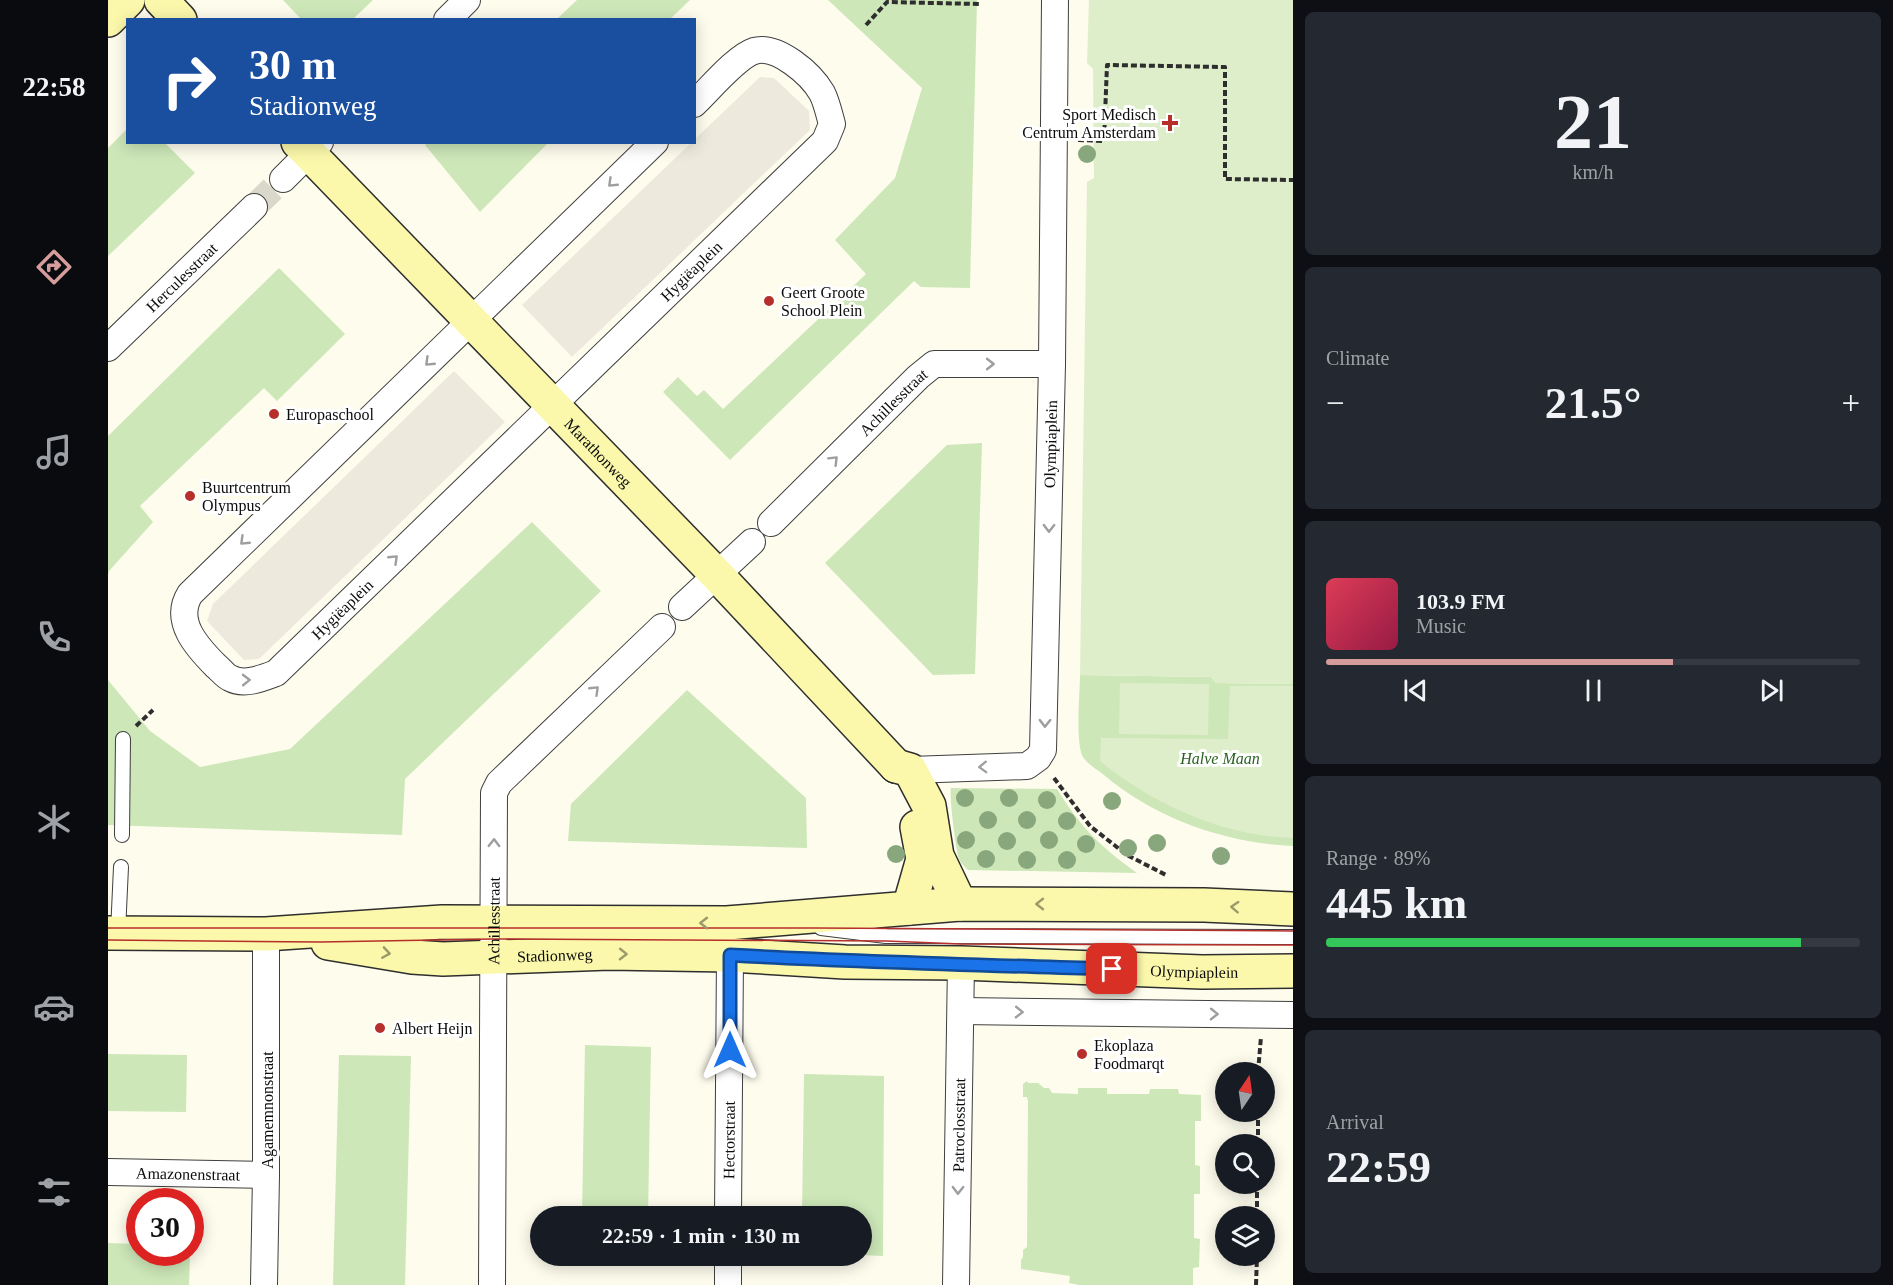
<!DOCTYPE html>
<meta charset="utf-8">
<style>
:root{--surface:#171b24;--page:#242831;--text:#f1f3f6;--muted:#9ea1a6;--line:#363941;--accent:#d69b9b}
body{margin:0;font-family:"Times New Roman",serif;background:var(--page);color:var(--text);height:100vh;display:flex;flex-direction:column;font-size:22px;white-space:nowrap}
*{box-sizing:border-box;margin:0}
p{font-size:20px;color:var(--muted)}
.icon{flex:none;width:33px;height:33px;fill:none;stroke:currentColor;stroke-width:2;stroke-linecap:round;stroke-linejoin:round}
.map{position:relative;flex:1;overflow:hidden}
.drawer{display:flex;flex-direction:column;gap:12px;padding:12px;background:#0d0f14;width:600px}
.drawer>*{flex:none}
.top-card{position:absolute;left:18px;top:18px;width:570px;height:126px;border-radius:0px;box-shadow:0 3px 15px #0003;background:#1a4fa0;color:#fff;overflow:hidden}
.needle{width:39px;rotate:13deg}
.controls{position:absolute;left:1107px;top:1062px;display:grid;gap:12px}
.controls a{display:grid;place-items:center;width:60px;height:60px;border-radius:50%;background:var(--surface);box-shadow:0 3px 15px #0003;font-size:30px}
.speed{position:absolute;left:18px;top:1188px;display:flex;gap:12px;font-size:30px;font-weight:700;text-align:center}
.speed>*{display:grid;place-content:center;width:78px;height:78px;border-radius:50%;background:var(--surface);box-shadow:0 3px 15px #0003;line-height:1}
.speed .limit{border:9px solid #d22;background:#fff;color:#111}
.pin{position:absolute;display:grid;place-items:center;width:51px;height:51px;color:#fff;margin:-26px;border-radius:12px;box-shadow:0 3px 9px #0006}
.me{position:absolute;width:66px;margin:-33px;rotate:0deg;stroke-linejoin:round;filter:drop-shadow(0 0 4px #0008)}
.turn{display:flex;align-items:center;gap:21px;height:126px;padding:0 24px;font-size:27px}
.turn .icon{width:78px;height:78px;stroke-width:2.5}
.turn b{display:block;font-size:42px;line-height:51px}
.big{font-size:45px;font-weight:700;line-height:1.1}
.drawer .tile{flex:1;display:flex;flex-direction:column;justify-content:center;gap:9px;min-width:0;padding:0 21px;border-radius:9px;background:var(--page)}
.drawer .dial{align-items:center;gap:0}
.dial b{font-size:78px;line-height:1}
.song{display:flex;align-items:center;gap:18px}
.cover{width:72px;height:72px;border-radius:9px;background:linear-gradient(135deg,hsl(350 70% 55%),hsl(340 70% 35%))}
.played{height:6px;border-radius:3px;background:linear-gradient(90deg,var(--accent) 65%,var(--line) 65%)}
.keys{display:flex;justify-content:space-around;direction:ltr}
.heat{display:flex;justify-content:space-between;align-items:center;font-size:33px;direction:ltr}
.charge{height:9px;border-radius:4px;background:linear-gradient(90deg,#34c759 89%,var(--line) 0)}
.trip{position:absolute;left:422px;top:1206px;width:342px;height:60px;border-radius:30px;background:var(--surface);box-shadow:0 3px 15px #0003;font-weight:700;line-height:60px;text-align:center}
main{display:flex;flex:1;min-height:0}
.tab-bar{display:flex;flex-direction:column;width:108px;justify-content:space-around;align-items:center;background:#090b0e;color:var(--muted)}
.tab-bar .icon{width:42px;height:42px}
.tab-bar .on{color:var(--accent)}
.tab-bar b{font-size:27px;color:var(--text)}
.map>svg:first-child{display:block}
.green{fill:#cde7b8}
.pitch{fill:#dfeeca}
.plaza{fill:#edeadd}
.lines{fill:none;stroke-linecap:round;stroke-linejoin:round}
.street-tunnel{stroke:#dad8cb;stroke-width:26;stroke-dasharray:26 13;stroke-linecap:butt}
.lane-casing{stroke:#3f3f3f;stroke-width:16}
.street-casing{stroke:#3f3f3f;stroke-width:28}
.secondary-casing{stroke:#2e2e2e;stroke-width:36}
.path{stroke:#2e2e2e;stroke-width:4;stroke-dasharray:6 3;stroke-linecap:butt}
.lane{stroke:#fff;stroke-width:14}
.street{stroke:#fff;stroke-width:26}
.secondary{stroke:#fbf8ab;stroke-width:33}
.tram{stroke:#b62f2b;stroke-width:1.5}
.tree{fill:#89a77c}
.oneway{stroke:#9e9e9e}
.oneway2{stroke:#9b9a6b}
.route-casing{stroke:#114b97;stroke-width:15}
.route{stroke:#1a73e8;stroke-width:10}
.poi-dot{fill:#b62f2b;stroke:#fff;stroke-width:2}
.labels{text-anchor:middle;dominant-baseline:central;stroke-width:6;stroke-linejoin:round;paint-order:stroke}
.poi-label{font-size:16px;fill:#0c0c0c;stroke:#fff;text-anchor:start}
.street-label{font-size:16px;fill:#0c0c0c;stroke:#fff}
.park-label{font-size:16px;font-style:italic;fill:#296120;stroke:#fff}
</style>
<main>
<nav class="tab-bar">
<b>22:58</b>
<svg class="icon on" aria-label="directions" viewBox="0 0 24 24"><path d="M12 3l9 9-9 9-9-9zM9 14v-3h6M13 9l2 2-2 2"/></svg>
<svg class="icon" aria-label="music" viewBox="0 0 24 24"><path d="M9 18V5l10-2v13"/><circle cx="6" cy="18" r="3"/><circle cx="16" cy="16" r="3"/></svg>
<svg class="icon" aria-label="phone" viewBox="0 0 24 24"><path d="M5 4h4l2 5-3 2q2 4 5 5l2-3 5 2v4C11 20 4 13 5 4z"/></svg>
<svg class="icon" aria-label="climate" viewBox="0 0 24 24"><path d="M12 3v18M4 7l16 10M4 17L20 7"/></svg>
<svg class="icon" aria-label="car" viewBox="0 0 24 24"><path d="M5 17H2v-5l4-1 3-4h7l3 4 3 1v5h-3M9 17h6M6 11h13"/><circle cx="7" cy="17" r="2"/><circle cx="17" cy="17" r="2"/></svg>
<svg class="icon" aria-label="filters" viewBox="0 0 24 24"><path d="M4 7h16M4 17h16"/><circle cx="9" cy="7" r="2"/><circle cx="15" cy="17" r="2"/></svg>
</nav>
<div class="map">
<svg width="1185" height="1285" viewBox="0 0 1185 1285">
<rect width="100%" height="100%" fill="#fefced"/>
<g class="green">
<path d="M 175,0 L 265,0 L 245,19 L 194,20 Z"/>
<path d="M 469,0 L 582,0 L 562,19 L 449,19 Z"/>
<path d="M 720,0 L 869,0 L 862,288 L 813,287 L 806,281 L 622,460 L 555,392 L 570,377 L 589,396 L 596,390 L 615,409 L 758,274 L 727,240 L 787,178 L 814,88 Z"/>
<path d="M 19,129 L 20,142 L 57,143 L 87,173 L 0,256 L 0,148 Z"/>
<path d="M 319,143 L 319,142 L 440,143 L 372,212 L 317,145 Z"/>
<path d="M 171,268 L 237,334 L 169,401 L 156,388 L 32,506 L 45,522 L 1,571 L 0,575 L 0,436 Z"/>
<path d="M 874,443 L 867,674 L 825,675 L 717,563 L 839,445 Z"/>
<path d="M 424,522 L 493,591 L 297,779 L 294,835 L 0,825 L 0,680 L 42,731 L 92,767 L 182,749 Z"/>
<path d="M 972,675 L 1103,677 L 1108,683 L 1185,684 L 1185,846 C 1117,843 1048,819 996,775 C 990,770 979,764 975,757 C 967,743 972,693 972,675 Z"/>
<path d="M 579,690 L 698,798 L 699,848 L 460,841 L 463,804 Z"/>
<path d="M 843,788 L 949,789 C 973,828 993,847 1029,873 L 860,870 C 857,867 853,864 851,859 C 848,851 841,796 843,788 Z"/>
<path d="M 477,1045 L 543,1047 L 540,1216 L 474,1216 Z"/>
<path d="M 0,1054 L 79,1055 L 78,1112 L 0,1111 Z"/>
<path d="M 231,1055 L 303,1056 L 297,1285 L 225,1285 Z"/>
<path d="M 696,1074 L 776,1076 L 775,1256 L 753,1255 L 753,1216 L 694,1216 Z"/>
<path d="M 919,1081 L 920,1083 L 930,1083 L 936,1088 L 941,1088 L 944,1093 L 970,1094 L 970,1088 L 999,1088 L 999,1094 L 1041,1094 L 1042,1089 L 1070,1089 L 1071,1094 L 1093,1095 L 1093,1121 L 1087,1121 L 1087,1165 L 1092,1166 L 1092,1194 L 1086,1194 L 1086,1238 L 1092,1239 L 1091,1267 L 1085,1268 L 1085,1285 L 971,1285 L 961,1283 L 962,1276 L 913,1269 L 913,1260 L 915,1257 L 915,1250 L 919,1247 L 920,1101 L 919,1097 L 915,1097 L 915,1084 Z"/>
<path d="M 0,1243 L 31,1244 L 32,1252 L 82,1253 L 81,1285 L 0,1285 Z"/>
</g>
<g class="pitch">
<path d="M 981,0 L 1185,0 L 1185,684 L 1108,683 L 1103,677 L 972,675 L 979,182 L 986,178 L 985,69 L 979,63 Z"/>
<path d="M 1012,683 L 1101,684 L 1100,735 L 1011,734 Z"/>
<path d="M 1122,686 L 1185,686 L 1185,838 C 1115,836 1046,805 992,761 L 993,738 L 1120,739 Z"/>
</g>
<g class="plaza">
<path d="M 652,77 L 666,78 L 701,111 L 702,130 L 464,357 L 414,305 L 583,143 L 586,142 L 587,139 Z"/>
<path d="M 346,371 L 397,422 L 151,659 L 136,660 L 99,621 L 105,604 Z"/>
</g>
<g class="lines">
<path class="street-tunnel" d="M 146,207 L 175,179"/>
<g class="lane-casing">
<g id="lane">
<path d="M 14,835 L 15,739"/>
<path d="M 713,928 L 778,936 L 1185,937"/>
<path d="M 10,932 L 13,867"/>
</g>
</g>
<g class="street-casing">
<g id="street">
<path d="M 339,20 L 359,0"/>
<path id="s1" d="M 547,142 L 82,594 C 65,621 89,647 108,666 C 112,669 117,676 122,678 C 136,686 155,678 168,673 L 717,141 L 724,124 C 721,114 719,103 714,93 C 703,74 669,44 646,51 C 628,57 601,90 586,104"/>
<path d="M 175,179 L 212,142"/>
<path id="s2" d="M 0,348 L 146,207"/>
<path id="s3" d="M 663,523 L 810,377 L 826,364 L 944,364"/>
<path d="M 574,607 L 644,542"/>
<path id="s4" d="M 802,770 L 919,766 L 930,758 L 935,750 L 944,364 L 947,0"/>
<path d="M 853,1011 L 1185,1015"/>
<path id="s5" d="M 0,1172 L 158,1175"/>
<path id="s6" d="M 620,1216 L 622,955"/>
<path d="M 156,1285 L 158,1175 L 158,934"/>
<path id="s7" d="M 384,1285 L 386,793 L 391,783 L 554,627"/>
<path d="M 620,1285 L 620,1256"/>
<path id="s8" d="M 848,1285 L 853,963"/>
</g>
</g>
<g class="secondary-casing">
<g id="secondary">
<path d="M 53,0 L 72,20"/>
<path d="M 0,20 L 20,0"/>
<path id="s9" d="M 190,142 L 609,575 L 788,766"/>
<path d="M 788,766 L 802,770 L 821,806 L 829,856 L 852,904"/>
<path d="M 801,908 L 815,859 L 809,827"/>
<path d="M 0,933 L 158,934 L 334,922 L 619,923 L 852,904 L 1096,905 L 1185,909"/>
<path id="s10" d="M 220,943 L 304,957 L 335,959 L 501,953 L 622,955 L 737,962 L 853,963 L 1094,972 L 1185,971"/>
</g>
</g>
<g class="path">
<path d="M 758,25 L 779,2 L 872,4"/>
<path d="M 970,140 L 996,141 L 999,65 L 1117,67 L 1117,179 L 1185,180"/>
<path d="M 28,726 L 45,710"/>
<path d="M 946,778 L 982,826 L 1019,855 L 1058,875"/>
<path d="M 1150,1072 L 1153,1037"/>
<path d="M 1150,1144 L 1150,1112"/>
<path d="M 1149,1216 L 1149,1184"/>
<path d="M 1148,1285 L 1149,1256"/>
</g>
<use href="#lane" class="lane"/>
<use href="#street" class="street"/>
<use href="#secondary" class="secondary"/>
<g class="tram">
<path d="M 0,928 L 708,928 L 1185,931"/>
<path d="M 0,940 L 212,942 L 385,939 L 778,941 L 853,944 L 1185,945"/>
</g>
</g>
<g class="tree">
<circle cx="979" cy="154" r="9"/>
<circle cx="857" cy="798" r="9"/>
<circle cx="901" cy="798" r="9"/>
<circle cx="939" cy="800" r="9"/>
<circle cx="1004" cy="801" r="9"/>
<circle cx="880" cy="820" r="9"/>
<circle cx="919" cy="820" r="9"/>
<circle cx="959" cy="821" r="9"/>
<circle cx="858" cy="840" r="9"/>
<circle cx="941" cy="840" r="9"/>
<circle cx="899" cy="841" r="9"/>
<circle cx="1049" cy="843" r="9"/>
<circle cx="978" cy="844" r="9"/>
<circle cx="1020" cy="848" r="9"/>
<circle cx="788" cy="854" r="9"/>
<circle cx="1113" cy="856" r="9"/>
<circle cx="878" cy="859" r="9"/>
<circle cx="919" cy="860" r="9"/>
<circle cx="959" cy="860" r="9"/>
</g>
<defs><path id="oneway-chevron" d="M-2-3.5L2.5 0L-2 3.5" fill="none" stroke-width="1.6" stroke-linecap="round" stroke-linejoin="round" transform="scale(1.5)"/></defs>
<g class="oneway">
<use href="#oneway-chevron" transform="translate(504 183) rotate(136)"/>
<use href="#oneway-chevron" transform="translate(321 362) rotate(136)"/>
<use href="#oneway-chevron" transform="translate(882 364)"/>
<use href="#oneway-chevron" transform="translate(726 460) rotate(-45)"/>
<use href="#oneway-chevron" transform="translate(941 528) rotate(91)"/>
<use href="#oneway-chevron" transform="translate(136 541) rotate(136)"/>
<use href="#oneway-chevron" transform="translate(286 559) rotate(-44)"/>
<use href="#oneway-chevron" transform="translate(138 680) rotate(-1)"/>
<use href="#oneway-chevron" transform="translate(487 690) rotate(-44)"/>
<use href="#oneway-chevron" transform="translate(937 723) rotate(91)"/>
<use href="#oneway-chevron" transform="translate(875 767) rotate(178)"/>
<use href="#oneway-chevron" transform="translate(386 843) rotate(-89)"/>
<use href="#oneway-chevron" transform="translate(911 1012) rotate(1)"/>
<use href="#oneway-chevron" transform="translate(1106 1014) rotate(1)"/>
<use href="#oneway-chevron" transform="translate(850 1190) rotate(91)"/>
</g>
<g class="oneway2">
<use href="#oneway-chevron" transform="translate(932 904) rotate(-180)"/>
<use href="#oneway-chevron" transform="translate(1127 907) rotate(-177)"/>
<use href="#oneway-chevron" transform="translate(596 923) rotate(180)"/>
<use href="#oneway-chevron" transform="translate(278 953) rotate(9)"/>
<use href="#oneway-chevron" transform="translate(515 954) rotate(1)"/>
</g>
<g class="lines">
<g class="route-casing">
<path id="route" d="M 622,1050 L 622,955 C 749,962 876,965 1004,969"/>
</g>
<use href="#route" class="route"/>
</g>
<g class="poi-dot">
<path d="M1059 114h6v6h6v6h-6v6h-6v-6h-6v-6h6z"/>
<circle cx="661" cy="301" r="6"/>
<circle cx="166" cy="414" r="6"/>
<circle cx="82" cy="496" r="6"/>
<circle cx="272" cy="1028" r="6"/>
<circle cx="974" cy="1054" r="6"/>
</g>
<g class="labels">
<g class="poi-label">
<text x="1048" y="114" text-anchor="end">Sport Medisch<tspan x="1048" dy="18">Centrum Amsterdam</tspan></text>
<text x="673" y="292">Geert Groote<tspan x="673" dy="18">School Plein</tspan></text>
<text x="178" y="414">Europaschool</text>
<text x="94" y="487">Buurtcentrum<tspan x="94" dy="18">Olympus</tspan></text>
<text x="284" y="1028">Albert Heijn</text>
<text x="986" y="1045">Ekoplaza<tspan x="986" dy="18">Foodmarqt</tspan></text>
</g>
<g class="street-label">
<text stroke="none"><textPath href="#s1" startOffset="1376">Hygiëaplein</textPath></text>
<text stroke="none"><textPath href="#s2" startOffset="102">Herculesstraat</textPath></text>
<text stroke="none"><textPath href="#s3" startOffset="172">Achillesstraat</textPath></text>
<text stroke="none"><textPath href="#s4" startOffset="446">Olympiaplein</textPath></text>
<text stroke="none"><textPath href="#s9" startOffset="432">Marathonweg</textPath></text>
<text stroke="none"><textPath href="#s1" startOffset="890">Hygiëaplein</textPath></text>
<text stroke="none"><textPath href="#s7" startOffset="364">Achillesstraat</textPath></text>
<text stroke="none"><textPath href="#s10" startOffset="228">Stadionweg</textPath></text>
<text stroke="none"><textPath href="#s10" startOffset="868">Olympiaplein</textPath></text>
<text transform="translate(159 1110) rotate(-90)">Agamemnonstraat</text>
<text stroke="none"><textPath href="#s8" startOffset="160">Patroclosstraat</textPath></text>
<text stroke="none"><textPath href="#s6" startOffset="76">Hectorstraat</textPath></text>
<text stroke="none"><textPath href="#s5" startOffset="80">Amazonenstraat</textPath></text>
</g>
<g class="park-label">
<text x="1112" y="758">Halve Maan</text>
</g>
</g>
</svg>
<div class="controls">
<a><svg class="needle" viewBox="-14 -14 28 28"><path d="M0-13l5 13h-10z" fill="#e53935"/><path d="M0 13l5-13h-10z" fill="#9ea1a6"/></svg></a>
<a><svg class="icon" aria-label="search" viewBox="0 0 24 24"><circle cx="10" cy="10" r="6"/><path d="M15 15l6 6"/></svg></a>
<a><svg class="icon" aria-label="layers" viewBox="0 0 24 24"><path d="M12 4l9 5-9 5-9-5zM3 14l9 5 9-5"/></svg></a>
</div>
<div class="speed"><div class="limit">30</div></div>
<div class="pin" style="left:1004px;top:969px;background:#d93025"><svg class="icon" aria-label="arrive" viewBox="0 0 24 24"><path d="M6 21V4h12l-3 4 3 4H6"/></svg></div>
<svg class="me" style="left:622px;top:1050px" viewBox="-20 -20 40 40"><path d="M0-17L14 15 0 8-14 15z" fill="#1a73e8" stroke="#fff" stroke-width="4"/></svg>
<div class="trip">22:59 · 1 min · 130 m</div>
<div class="top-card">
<div class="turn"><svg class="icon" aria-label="right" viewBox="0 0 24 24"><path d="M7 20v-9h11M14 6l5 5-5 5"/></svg><div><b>30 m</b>Stadionweg</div></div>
</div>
</div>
<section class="drawer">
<div class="tile dial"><b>21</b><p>km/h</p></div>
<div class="tile"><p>Climate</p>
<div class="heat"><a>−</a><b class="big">21.5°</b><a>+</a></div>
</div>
<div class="tile">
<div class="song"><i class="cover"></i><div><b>103.9 FM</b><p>Music</p></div></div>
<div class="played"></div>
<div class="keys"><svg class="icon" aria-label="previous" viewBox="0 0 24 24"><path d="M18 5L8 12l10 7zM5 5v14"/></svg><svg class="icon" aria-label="pause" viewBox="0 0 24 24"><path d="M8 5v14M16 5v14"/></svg><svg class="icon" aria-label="next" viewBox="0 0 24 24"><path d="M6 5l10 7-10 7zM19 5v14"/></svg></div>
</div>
<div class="tile"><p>Range · 89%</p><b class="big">445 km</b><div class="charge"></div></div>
<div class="tile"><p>Arrival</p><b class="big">22:59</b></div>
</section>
</main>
